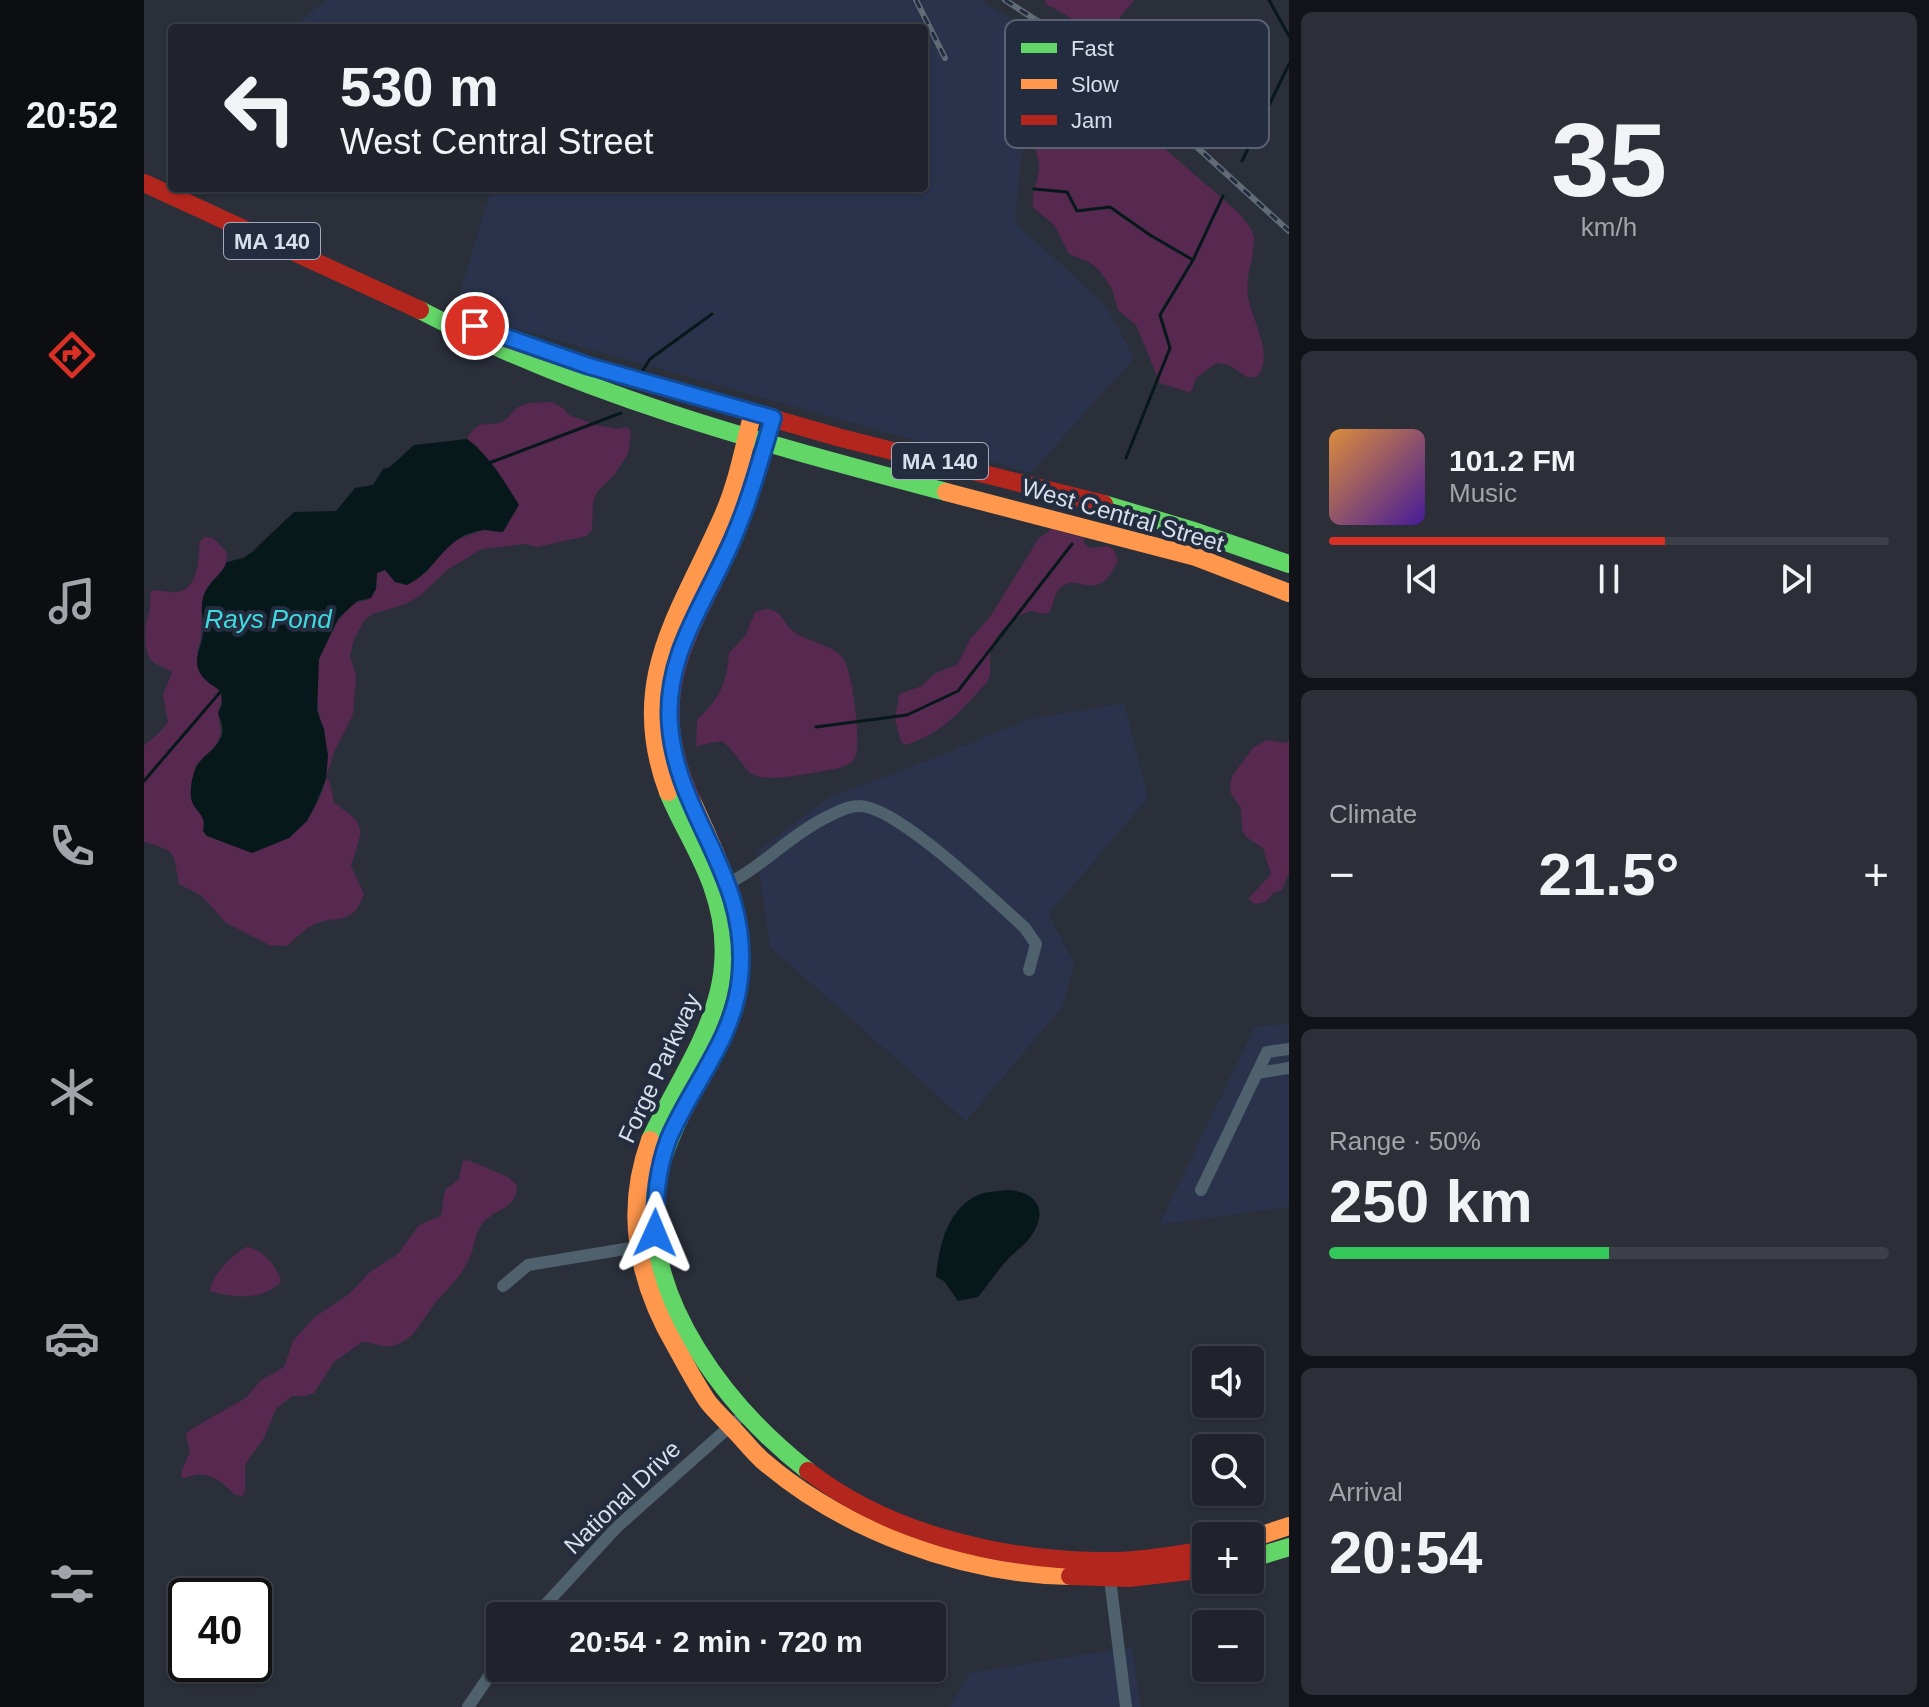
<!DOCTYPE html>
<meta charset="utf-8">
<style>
:root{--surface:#20232c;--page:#2d2f38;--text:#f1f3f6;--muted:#a2a4a9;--line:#3d4048;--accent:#d93025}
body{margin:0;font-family:Helvetica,sans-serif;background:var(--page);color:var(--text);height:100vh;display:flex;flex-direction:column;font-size:30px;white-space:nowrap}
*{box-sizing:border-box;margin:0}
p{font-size:26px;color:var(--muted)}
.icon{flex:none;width:44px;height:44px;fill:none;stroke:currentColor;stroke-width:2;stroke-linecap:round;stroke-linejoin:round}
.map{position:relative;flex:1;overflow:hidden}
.details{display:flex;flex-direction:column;gap:12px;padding:12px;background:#121318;width:640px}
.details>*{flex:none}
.banner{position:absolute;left:24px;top:24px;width:760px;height:168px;border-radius:8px;box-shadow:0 2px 6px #0004,0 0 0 2px var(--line);background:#20232c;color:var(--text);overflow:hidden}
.controls{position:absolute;left:1048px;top:1346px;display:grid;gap:16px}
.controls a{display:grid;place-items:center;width:72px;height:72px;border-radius:8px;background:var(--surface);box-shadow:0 2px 6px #0004,0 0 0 2px var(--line);font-size:40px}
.speed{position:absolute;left:24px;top:1578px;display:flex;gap:16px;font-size:40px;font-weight:700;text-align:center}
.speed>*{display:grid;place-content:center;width:104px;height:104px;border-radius:50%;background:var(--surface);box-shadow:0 2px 6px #0004,0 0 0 2px var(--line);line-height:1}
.speed .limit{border:4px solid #111;border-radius:12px;background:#fff;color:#111}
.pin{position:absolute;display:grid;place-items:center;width:68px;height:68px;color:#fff;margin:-34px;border:4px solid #fff;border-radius:50%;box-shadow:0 2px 8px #0007}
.me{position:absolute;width:88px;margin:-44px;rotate:1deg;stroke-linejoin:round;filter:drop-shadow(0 0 6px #0008)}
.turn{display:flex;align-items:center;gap:28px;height:168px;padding:0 40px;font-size:36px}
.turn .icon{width:104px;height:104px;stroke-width:2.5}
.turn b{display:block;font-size:56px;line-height:68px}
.big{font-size:60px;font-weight:600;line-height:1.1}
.details .tile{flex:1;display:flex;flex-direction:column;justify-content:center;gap:12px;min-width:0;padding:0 28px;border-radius:12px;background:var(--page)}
.details .dial{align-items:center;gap:0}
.dial b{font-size:104px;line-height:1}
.song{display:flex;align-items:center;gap:24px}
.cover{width:96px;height:96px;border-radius:12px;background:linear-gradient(135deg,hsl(30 70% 55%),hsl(260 70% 35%))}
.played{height:8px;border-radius:4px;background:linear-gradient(90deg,var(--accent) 60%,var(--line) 60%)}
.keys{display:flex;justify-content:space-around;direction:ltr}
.heat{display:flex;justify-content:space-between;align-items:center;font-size:44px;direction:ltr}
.charge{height:12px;border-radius:6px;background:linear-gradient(90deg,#34c759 50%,var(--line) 0)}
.trip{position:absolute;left:342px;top:1602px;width:460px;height:80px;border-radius:8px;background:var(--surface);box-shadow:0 2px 6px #0004,0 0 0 2px var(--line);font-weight:600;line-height:80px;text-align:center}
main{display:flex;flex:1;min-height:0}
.tabs{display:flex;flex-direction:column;width:144px;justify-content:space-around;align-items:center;background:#0d0e12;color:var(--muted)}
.tabs .icon{width:56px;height:56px}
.tabs .active{color:var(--accent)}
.tabs b{font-size:36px;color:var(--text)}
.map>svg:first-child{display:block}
.built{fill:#2a334b}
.green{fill:#572951}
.water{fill:#07181a}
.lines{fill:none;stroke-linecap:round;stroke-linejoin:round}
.stream{stroke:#07181a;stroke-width:3}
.street{stroke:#4e616c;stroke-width:12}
.fast{stroke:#63d668;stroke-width:18}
.slow{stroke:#ff974d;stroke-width:18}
.jam{stroke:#b3261e;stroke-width:18}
.rail-casing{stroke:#606b75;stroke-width:6}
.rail{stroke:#242c40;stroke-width:3;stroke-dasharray:9;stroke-linecap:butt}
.route-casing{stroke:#114b97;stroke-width:20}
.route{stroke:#1a73e8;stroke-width:14}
.labels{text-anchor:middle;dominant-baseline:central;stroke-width:8;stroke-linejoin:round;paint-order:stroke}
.shield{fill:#242c40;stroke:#a2a9b8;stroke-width:2}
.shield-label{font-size:22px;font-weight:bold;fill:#d8deeb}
.street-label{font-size:24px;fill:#d8deeb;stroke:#242c40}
.water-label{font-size:26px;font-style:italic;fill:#3fd9de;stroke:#242c40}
.key{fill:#242c40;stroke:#5a6173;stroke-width:2}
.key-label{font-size:22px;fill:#d8deeb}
</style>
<main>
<nav class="tabs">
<b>20:52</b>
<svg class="icon active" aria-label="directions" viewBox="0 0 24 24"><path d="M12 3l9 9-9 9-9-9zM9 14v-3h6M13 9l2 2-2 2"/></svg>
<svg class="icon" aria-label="music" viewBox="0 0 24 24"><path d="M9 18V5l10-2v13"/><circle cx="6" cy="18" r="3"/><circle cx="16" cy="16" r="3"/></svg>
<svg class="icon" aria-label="phone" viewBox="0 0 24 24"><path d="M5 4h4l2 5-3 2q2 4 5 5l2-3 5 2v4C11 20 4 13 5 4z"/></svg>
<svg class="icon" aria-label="climate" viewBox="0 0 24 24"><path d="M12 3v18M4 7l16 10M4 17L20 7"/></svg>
<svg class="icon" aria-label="car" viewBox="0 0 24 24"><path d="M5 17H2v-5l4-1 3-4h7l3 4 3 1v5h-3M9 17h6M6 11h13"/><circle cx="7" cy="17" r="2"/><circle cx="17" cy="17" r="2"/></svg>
<svg class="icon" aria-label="filters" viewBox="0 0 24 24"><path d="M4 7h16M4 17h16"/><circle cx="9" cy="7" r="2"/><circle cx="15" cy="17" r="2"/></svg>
</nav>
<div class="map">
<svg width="1145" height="1707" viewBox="0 0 1145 1707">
<rect width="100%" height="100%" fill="#2a2f3a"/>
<g class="built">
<path d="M 182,0 L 836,0 L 928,56 L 879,140 L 871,222 L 962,306 L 990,358 L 887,473 L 310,311 L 346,194 L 228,188 L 780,188 L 780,28 L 148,28 Z"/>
<path d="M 980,703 L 1004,798 L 905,914 L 930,963 L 919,1006 L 822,1121 L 626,947 L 612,852 L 684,798 L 795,756 L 884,719 Z"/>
<path d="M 1145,1024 L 1145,1207 L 1015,1225 L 1111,1026 Z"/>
<path d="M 988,1647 L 997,1707 L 806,1707 L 825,1673 Z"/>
</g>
<g class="green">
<path d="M 901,0 L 990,0 L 971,24 L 973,44 L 971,50 C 953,48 943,32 930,21 C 922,14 911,9 902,4 Z"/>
<path d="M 916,55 C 932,57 944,74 955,85 C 998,131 1047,171 1095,213 C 1101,221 1110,229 1110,240 C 1110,258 1101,277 1104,297 C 1108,320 1131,356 1113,377 L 1103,377 L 1085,365 L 1072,363 L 1052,378 L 1048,390 L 1044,392 L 1016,383 L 992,325 L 974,310 L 968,289 L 956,271 L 945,262 L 925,254 L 910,225 L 889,207 C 887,192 896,179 895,164 C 894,153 886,142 895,134 C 913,114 932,135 940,97 L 917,61 Z"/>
<path d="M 407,402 L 419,408 L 425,415 L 452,425 L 474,429 L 484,427 L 487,432 L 484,454 L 470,475 L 453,492 L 449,502 L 448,530 L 442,536 L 393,547 L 381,544 L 338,549 L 303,570 L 277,595 L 262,604 L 228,614 L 220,621 L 210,639 L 206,656 L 212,675 L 209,715 L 190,752 L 182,778 L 186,782 L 190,803 C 224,825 219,828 207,866 L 220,894 C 207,929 193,913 169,925 C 160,929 151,939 143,946 L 125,945 L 82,923 L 58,896 L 35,884 C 29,851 33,851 0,842 L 0,745 L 15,733 L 24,722 L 19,695 L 28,672 C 21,667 12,666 6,659 C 0,647 0,629 4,616 C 7,608 5,599 7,591 C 16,589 25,593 34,592 C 56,587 54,558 56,541 L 61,537 L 69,538 L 83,552 C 83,575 71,573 63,589 C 52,610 63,628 53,652 L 79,698 L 74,710 L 77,734 L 69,751 L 52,766 L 49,805 L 58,813 L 61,822 L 145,838 C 161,822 180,800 182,776 C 185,736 165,699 175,659 C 178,650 184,640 189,631 C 196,615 205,602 224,600 L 232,589 L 233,573 L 241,570 L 251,582 L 282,573 L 299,550 L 312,540 L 340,530 L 353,532 L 334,447 L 323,439 C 335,415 345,430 361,420 C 363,419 368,412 370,411 C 379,401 394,403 407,402 Z"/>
<path d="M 908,529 L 940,538 L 940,543 L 946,548 L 964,546 L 970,550 L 974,560 C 953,608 935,570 916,588 C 910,594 910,604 905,612 L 902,614 L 887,611 C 869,616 847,637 846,656 C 845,666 848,672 844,681 C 816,711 802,731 762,745 L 757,742 L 751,720 L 755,694 L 778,686 L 791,673 L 813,665 L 826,639 L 846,617 L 895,538 Z"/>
<path d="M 621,609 C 639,610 638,622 649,631 C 664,643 687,643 699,658 C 708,670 718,743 711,757 C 709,763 702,765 696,768 C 676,771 623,784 608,774 C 596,765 591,749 577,741 L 552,746 L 553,720 C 575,698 583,685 585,653 L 602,635 L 611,612 Z"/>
<path d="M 1123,740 L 1141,743 L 1145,741 L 1145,873 L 1138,890 L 1129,893 L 1122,902 L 1111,904 L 1104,899 L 1127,874 L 1119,848 L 1102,837 L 1098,830 L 1097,808 L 1087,794 L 1086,785 L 1088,776 L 1109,748 Z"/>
<path d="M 324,1160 L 364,1177 L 373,1186 C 373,1210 350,1208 338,1224 C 330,1235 331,1248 325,1259 C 317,1277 304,1288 291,1303 C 279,1319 270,1341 248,1346 C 239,1348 228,1342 218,1342 L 190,1362 L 170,1393 L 161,1396 L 148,1396 L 132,1409 L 120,1438 L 101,1464 L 101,1491 L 98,1496 L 91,1495 C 80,1484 68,1472 51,1475 C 46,1476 42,1478 38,1478 L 37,1472 L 46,1452 L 42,1435 L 46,1430 L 103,1397 L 116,1381 L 140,1367 L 149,1341 L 171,1317 L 205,1294 L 226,1272 L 254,1254 L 275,1225 L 297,1216 L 301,1190 L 315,1179 L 319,1161 Z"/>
<path d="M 102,1247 C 118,1248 134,1267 137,1282 C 117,1301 90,1298 66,1291 C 66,1277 90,1253 102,1247 Z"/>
</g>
<g class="water">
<path d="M 323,439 C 346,456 360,481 375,505 L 359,532 C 353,532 346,530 340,530 C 300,534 294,571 263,585 L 251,582 L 241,570 L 233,573 L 232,589 L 227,598 L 213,601 L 194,619 L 175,659 L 173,711 L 180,729 L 184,756 L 182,779 L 170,808 L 163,821 L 145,838 L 108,853 L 63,836 L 59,831 C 62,816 55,815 49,804 C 44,796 48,776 52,767 C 61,750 89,744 74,714 L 78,704 L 77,692 C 72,687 62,682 58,676 C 47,662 57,649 59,635 C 61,620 54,607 61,592 C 67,580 78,574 83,562 L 99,558 L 108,552 L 150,512 L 192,511 L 211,488 L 229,485 L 239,469 L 246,467 L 270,445 Z"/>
<path d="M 865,1190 C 897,1193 904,1214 885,1239 C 880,1246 873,1250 866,1257 C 855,1268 845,1284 834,1297 L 814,1301 L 800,1281 L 792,1277 C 795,1246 803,1209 834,1195 C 843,1191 855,1191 865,1190 Z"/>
</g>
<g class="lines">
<g class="stream">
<path d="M 1125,0 L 1145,36"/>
<path d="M 1098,161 L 1145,64"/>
<path d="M 890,189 L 923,192 L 933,211 L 966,207 L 1006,235 L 1049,260"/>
<path d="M 499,370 L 506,359 L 568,314"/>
<path d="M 982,458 L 1026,348 L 1016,315 L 1049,260 L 1079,196"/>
<path d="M 345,463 L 477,413"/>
<path d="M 672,727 L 763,715 L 814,691 L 928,544"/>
<path d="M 0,781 L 78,690"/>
</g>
<g class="street">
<path d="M 579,886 C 616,869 646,835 681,818 C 691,813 703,806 715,806 C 752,805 851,901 881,928 L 892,944 L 885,970"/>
<path d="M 1113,1073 L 1145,1068"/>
<path d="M 1057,1190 L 1123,1052 L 1145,1049"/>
<path d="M 359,1286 L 384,1265 L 499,1246"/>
<path d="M 965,1571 L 982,1707"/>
<path d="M 391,1616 L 473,1527 L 592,1421"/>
<path d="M 324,1707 L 356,1660"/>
</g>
<g class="fast">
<path d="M 276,310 C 442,397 622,444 802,492"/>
<path d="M 960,504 L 1047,530 L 1145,564"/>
<path d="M 535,1119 C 523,1144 514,1168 511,1195 C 500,1303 585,1409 664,1471"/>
<path d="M 506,1140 C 547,1053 605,989 568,886 C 557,854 537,824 524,792"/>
<path d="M 1106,1559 L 1145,1547"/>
</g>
<g class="slow">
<path d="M 802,492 L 1052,557 L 1145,593"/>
<path d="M 524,792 C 481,679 538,611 580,513 C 594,480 600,446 609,412"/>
<path d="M 535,1119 C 549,1089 568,1062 581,1031 C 618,947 583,878 548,801"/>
<path d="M 506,1140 C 479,1213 494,1283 533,1349 C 543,1367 553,1386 564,1402 C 571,1411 581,1420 589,1429 C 599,1439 608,1451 618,1460 C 700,1531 818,1574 926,1576"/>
<path d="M 1106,1539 L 1145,1526"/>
</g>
<g class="jam">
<path d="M 0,183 L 276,310"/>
<path d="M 361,338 L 434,363 L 697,438 L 960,504"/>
<path d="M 548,801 C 498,691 545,638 589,541 C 606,501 617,459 629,418"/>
<path d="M 664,1471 C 744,1533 853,1559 952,1561 C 989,1562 1026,1556 1062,1550"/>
<path d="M 926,1576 L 985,1578 L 1062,1569"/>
</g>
<g class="rail-casing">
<g id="rail">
<path d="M 772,0 L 801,58"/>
<path d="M 861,0 L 965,67 L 1145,231"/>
</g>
</g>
<use href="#rail" class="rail"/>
</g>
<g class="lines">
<g class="route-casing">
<path id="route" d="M 331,326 L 445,366 L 629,418 C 617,458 606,500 589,539 C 563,601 520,654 526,725 C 533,818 607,875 596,978 C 590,1039 548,1084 525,1138 C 513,1169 511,1200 511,1233"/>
</g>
<use href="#route" class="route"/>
</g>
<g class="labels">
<g class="shield">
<rect x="80" y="223" width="96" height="36" rx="6"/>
<rect x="748" y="443" width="96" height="36" rx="6"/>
</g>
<g class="shield-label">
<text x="128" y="241">MA 140</text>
<text x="796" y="461">MA 140</text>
</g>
<g class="street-label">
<text transform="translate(979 515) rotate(16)">West Central Street</text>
<text transform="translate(515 1068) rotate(-65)">Forge Parkway</text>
<text transform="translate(478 1497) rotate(-44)">National Drive</text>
</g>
<g class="water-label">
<text x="124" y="619">Rays Pond</text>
</g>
</g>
<rect x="861" y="20" width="264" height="128" rx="12" class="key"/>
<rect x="877" y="43" width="36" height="10" fill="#63d668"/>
<rect x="877" y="79" width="36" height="10" fill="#ff974d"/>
<rect x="877" y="115" width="36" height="10" fill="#b3261e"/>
<g class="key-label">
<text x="927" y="56">Fast</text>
<text x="927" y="92">Slow</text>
<text x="927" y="128">Jam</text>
</g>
</svg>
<div class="controls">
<a><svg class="icon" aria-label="sound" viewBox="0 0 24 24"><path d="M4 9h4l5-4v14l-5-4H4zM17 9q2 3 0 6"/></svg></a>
<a><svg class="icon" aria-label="search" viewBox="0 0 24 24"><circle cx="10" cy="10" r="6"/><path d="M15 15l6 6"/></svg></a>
<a>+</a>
<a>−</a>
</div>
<div class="speed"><div class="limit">40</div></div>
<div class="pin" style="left:331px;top:326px;background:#d93025"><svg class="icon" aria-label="arrive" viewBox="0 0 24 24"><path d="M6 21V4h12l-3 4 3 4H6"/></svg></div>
<svg class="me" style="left:511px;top:1233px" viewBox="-20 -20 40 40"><path d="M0-17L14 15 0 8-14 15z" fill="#1a73e8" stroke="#fff" stroke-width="4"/></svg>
<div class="trip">20:54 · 2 min · 720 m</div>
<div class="banner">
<div class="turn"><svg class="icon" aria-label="left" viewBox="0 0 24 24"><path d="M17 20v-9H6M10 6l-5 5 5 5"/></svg><div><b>530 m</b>West Central Street</div></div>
</div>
</div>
<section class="details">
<div class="tile dial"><b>35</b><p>km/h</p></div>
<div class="tile">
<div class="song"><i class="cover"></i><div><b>101.2 FM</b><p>Music</p></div></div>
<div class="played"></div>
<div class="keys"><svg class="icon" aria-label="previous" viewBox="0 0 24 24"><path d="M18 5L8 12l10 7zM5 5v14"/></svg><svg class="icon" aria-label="pause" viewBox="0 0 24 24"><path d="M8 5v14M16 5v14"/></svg><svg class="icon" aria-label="next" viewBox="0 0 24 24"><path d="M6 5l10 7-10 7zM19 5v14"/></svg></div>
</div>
<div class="tile"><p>Climate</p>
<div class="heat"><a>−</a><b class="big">21.5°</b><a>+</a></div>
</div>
<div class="tile"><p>Range · 50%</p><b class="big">250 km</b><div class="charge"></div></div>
<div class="tile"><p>Arrival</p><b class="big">20:54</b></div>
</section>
</main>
